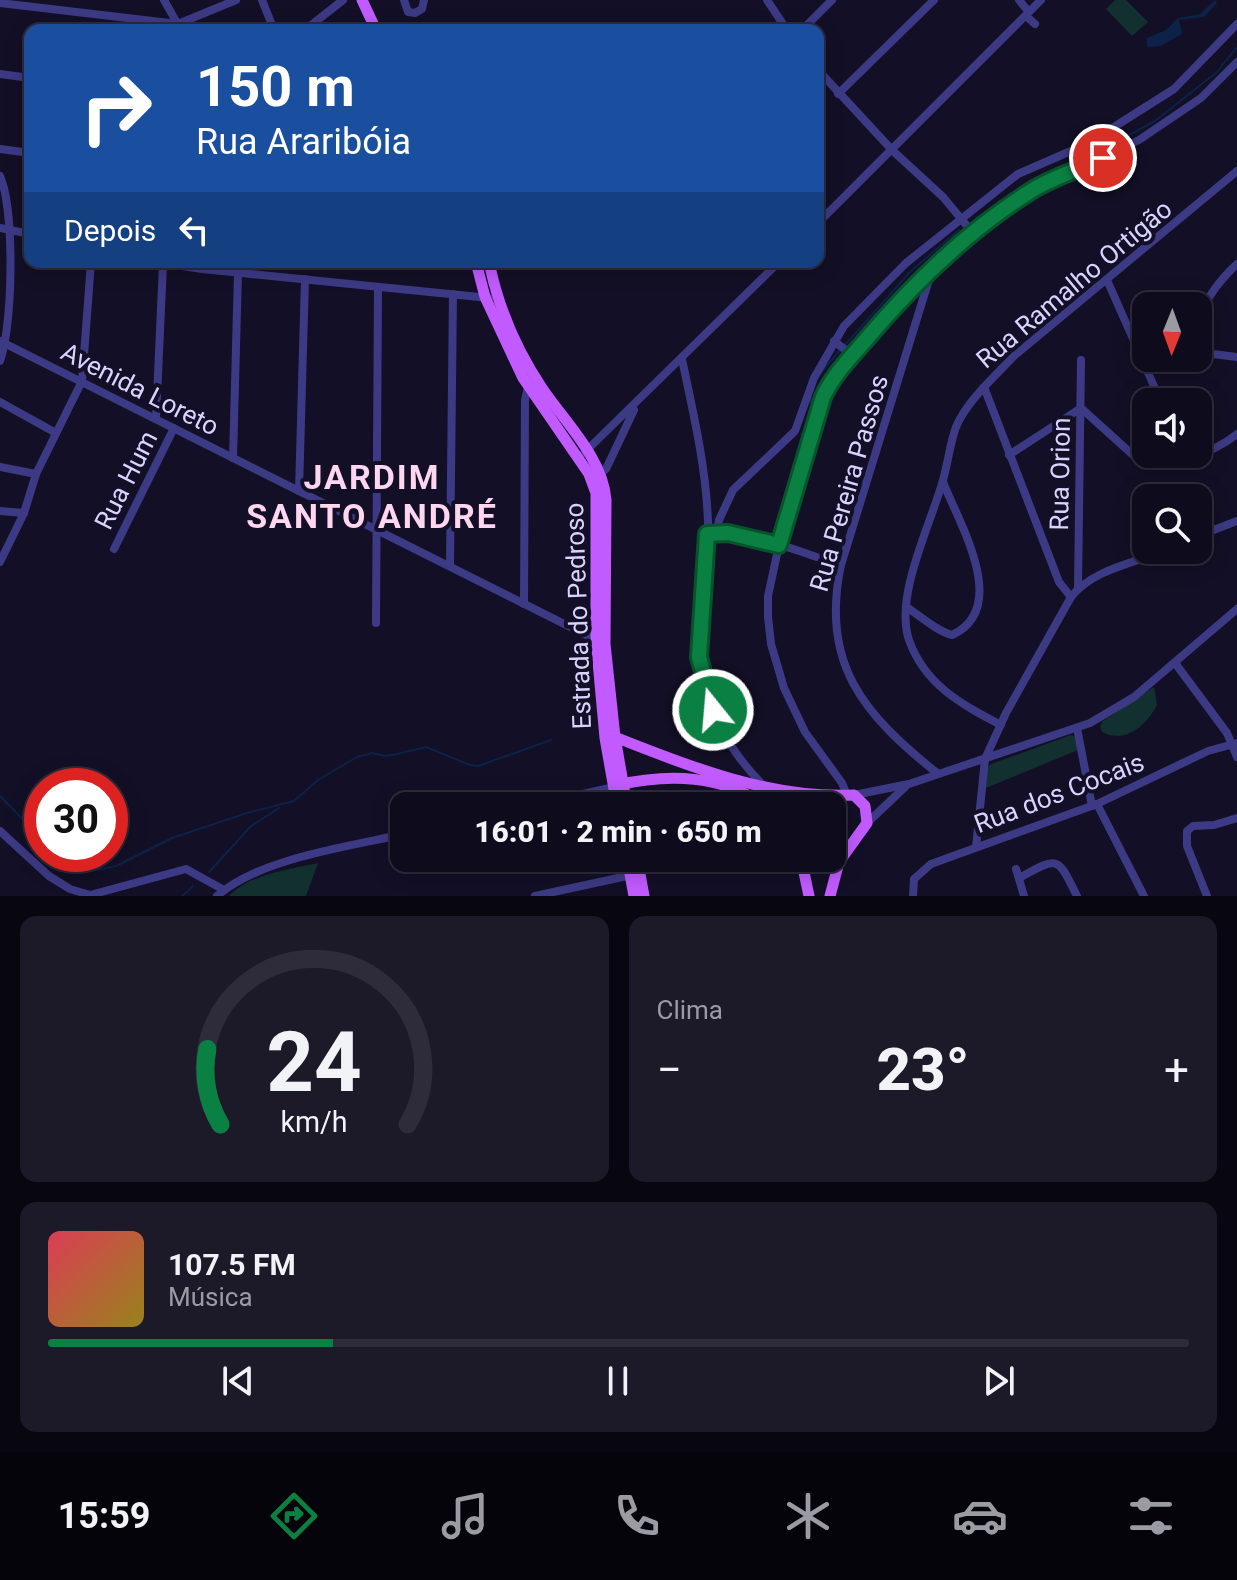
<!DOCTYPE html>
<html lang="pt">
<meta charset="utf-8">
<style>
:root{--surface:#0e0b1c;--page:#1c1929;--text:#f1f3f6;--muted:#9b9ba3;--line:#2e2b3b;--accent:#0b8043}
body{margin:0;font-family:Roboto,sans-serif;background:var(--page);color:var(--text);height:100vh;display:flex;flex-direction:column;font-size:30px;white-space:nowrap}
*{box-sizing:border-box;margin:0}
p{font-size:26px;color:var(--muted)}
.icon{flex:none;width:44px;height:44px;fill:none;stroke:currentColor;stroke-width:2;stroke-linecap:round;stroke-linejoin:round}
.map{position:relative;height:896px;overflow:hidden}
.details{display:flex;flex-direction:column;gap:20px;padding:20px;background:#08060f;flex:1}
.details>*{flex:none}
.guide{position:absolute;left:24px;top:24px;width:800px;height:244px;border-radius:16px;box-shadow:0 4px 20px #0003,0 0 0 2px var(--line);background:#1a4fa0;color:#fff;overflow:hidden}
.needle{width:52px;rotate:181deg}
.fabs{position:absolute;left:1132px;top:292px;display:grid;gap:16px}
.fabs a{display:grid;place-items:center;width:80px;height:80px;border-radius:16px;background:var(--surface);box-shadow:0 4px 20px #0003,0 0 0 2px var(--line);font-size:40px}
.speed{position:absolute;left:24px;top:768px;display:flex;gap:16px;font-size:40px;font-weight:700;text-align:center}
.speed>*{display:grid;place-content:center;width:104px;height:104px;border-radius:50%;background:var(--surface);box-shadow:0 4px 20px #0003,0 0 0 2px var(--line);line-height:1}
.speed .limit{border:12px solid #d22;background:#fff;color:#111}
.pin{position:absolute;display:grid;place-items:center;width:68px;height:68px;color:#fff;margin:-34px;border:4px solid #fff;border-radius:50%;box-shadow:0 2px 8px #0007}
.me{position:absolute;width:88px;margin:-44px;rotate:343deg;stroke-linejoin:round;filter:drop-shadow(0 0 6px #0008)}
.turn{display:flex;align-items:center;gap:28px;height:168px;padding:0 40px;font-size:36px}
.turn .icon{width:104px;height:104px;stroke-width:2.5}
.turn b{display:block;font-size:56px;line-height:68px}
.then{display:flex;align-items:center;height:76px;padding:0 40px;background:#0003;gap:16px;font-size:30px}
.big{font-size:60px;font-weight:800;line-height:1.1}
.details .widget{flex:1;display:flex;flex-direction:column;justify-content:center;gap:12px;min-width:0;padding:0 28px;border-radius:16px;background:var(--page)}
.details .dial{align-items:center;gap:0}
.dial svg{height:208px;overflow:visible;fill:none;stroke:var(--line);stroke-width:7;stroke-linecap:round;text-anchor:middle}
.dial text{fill:var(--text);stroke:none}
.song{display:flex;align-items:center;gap:24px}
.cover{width:96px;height:96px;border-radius:12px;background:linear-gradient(135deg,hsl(350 70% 55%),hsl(50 70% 35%))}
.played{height:8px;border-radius:4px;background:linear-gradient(90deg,var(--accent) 25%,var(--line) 25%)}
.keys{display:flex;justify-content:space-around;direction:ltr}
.heat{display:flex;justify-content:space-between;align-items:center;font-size:44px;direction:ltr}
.details .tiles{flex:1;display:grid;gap:20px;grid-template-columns:1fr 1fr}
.widget:last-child{grid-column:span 2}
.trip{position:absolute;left:390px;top:792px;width:456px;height:80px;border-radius:16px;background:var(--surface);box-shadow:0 4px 20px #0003,0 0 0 2px var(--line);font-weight:800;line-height:80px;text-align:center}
.menu{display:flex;height:128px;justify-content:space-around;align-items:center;background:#06040b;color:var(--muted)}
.menu .icon{width:56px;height:56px}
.menu .on{color:var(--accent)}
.menu b{font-size:36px;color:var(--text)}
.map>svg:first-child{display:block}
.green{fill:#12302f}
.water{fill:#0c2248}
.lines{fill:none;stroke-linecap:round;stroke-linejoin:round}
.stream{stroke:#0c2248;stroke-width:2}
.minor{stroke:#3d3a85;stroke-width:8}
.major{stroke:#c25bff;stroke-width:11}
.route-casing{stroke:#07532c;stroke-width:20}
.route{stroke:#0b8043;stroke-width:14}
.labels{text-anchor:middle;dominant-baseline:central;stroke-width:8;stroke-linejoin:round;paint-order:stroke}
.street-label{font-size:26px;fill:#d9d4ff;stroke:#130f26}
.district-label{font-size:34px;font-weight:bold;letter-spacing:2px;fill:#ffd6f0;stroke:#130f26}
</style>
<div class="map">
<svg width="1237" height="896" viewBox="0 0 1237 896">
<rect width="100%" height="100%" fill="#130f26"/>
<g class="green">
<path d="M 1115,0 L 1126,0 L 1148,22 L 1132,36 L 1106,9 Z"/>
<path d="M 1154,687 L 1157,705 C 1146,726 1125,744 1102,732 L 1100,726 L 1103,721 Z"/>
<path d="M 1071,735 L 1075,737 L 1078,750 L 986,788 L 987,768 L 991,764 Z"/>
<path d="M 318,863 L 306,896 L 229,896 C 252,873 288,870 318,863 Z"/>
</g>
<path class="water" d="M 1215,0 L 1217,3 L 1204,17 L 1179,20 L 1182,34 L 1161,46 L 1147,47 L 1147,38 L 1166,30 L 1178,18 L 1200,14 Z"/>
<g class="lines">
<g class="stream">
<path d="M 976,218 L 996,207 L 1031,180 L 1102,150 L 1155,121 L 1217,72 L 1237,47"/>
<path d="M 845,345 L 911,271 L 959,230"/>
<path d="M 821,373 L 840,350"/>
<path d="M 801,434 C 814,424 811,412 811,397"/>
<path d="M 0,796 L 42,839"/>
<path d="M 57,854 L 74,867 L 91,871 L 116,866 L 172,838 L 247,813 L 294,801 L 318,780 L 357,757 L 372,753 L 385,756 L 397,754 L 426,747 L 470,765 L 478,766 L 551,740"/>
<path d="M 209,872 L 251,826 L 279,808"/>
<path d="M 182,896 L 193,886"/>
</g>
<g class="minor">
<path d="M 164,0 L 181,30"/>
<path d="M 262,0 L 274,30"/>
<path d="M 404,0 L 408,12 L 415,13 L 422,9 L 424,0"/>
<path d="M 767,0 L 787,30"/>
<path d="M 1019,0 L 1029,12"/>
<path d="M 0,3 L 178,24 L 236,0"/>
<path d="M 1026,16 L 1035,24"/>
<path d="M 305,30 L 343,0"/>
<path d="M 802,30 L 832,0"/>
<path d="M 818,70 L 892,150 L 943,197 L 973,233"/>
<path d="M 0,74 L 30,78"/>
<path d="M 838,94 L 934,0"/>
<path d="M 0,149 L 30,153"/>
<path d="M 0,176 C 15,211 13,325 0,361"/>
<path d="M 818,223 L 1041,0"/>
<path d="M 0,228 L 30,234"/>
<path d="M 156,262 L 202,269 L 489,298"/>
<path d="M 931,273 L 841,565 C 820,663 863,714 937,773"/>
<path d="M 1107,280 L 1161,402"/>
<path d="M 1198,320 C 1207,297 1219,281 1237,264"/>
<path d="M 0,341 L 600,642"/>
<path d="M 834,341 L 852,355"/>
<path d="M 1198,347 L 1213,354 L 1237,357"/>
<path d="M 682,359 C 693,412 706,466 708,522 C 709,566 696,612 699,656 C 702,704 730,752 763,785"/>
<path d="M 984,387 L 1059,582 L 1071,597"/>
<path d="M 0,402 L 56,433"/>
<path d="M 156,419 L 163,264"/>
<path d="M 584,453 L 779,262"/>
<path d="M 1009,455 L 1081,408 L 1144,465 C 1172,469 1216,451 1237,434"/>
<path d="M 233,458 L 238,273"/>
<path d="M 0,467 L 36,474"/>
<path d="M 595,474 L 600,474 L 606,469 L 634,410"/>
<path d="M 299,491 L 305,279"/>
<path d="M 0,511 L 24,513"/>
<path d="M 715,533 C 757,533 802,553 841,565"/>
<path d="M 717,533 L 719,520 L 733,490 L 795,431 L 814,378 L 844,326 L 906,263 L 1018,174 L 1087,144 L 1174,89 L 1237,24"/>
<path d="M 1198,536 L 1237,521"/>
<path d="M 114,549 L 174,428"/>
<path d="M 0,562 L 24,513 L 36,474 L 82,381 L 91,262"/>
<path d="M 450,566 L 453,294"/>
<path d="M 1078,588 L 1081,360"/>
<path d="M 524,604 L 525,400 L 529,382"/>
<path d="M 906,607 C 921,616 936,631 952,635 C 1011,608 959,523 943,482"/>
<path d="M 376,623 L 378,287"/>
<path d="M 1175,663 L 1227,733 L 1237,757"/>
<path d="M 1001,725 C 961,704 925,685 909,640 C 894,596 931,524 943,480 C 948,463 950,443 956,427 C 966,402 996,375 1014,356 L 1237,171"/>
<path d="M 1077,728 L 1092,806"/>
<path d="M 847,795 L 842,783 L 805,732 L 784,688 L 771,644 L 768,617 L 768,596 L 779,545 L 829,385 L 889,311 L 932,268 L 973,233 L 1030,192 L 1139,140 L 1201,98 L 1237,62"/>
<path d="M 854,795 L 909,784 L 1090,723 L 1134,697 L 1237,609"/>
<path d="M 1097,804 L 1144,896"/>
<path d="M 530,806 L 614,787"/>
<path d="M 867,823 L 905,787"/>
<path d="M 0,831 L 49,876 L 70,889 L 90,895 L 186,869 L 224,890"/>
<path d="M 976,847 L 985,759 L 1006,713 L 1071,597 C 1093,569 1135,563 1166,550"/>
<path d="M 1016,869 L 1024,896"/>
<path d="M 1019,878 C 1059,856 1057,856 1077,896"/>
<path d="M 217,896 C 260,858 348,847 404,834"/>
<path d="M 535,896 L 632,875"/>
<path d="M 913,896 L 914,879 L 931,864 L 1097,804 L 1208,751 L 1237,743"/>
<path d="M 1207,896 L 1187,846 L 1187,831 L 1193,826 L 1214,825 L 1237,818"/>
</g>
<g class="major">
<path d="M 362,0 L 376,30"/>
<path d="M 476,262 L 485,297 L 523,378 L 589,474 L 596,493 L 596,640 L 605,738 L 617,806"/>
<path d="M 489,262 C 498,306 517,351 542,388 C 564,421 603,458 606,500 L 605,644 L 615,737 L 627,806"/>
<path d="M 609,738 L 615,737 C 690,767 771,799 854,795 L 865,806 L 867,823 L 839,862 L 830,896"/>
<path d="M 618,785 C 667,774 723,774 765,806"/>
<path d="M 796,806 L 814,796"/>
<path d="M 627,858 L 634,896"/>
<path d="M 637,858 L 644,896"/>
<path d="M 801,858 L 809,896"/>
<path d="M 809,858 C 819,866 828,866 839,862"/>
</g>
</g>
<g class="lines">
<g class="route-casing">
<path id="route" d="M 713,710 L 699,657 L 707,534 L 728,533 L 779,545 L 823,397 C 832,377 848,360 863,343 C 911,286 967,231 1031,191 C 1053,177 1079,170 1103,158"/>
</g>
<use href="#route" class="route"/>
</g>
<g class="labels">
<g class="street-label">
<text transform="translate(1074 284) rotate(-40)">Rua Ramalho Ortigão</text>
<text transform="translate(140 389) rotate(27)">Avenida Loreto</text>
<text transform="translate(1060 474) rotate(-89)">Rua Orion</text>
<text transform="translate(126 480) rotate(-63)">Rua Hum</text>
<text transform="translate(849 483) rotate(-74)">Rua Pereira Passos</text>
<text transform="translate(578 616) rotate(-92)">Estrada do Pedroso</text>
<text transform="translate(1059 793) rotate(-21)">Rua dos Cocais</text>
</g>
<g class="district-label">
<text x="372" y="477">JARDIM<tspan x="372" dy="39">SANTO ANDRÉ</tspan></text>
</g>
</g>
</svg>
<div class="fabs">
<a><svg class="needle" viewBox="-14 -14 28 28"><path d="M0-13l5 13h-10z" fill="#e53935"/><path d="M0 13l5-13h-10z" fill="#9b9ba3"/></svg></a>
<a><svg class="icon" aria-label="sound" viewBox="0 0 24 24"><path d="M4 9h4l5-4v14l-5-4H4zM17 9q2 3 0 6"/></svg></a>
<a><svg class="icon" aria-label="search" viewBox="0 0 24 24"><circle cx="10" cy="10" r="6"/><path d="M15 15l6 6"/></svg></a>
</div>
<div class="speed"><div class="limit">30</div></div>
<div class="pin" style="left:1103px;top:158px;background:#d93025"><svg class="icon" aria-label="arrive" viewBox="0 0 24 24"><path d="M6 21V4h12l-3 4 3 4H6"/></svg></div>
<svg class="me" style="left:713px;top:710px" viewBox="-20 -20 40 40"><circle r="17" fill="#0b8043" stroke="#fff" stroke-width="3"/><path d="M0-11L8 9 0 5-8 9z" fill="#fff"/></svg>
<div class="trip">16:01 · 2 min · 650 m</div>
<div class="guide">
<div class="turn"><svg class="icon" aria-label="right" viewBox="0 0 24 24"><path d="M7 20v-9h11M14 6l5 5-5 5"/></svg><div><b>150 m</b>Rua Araribóia</div></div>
<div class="then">Depois<svg class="icon" aria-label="left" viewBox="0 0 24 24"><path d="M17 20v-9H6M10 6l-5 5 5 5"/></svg></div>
</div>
</div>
<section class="details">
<div class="tiles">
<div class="widget dial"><svg viewBox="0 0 100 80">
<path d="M14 69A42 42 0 1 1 86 69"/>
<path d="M14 69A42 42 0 0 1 9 40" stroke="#0b8043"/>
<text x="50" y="56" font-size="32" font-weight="700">24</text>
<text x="50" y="72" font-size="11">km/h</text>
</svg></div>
<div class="widget"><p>Clima</p>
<div class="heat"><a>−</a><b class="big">23°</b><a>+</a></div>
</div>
<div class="widget">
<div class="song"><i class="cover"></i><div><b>107.5 FM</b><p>Música</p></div></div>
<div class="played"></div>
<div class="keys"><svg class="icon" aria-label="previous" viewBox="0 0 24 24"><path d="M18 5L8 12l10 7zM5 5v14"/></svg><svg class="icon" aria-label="pause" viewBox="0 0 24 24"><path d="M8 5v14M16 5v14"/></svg><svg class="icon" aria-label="next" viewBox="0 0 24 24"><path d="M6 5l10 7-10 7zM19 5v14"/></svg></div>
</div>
</div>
</section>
<nav class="menu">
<b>15:59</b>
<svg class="icon on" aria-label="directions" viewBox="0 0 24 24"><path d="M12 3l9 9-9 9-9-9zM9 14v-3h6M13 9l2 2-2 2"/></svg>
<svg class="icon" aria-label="music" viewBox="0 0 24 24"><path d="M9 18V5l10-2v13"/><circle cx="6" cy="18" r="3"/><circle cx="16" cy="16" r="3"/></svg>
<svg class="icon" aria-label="phone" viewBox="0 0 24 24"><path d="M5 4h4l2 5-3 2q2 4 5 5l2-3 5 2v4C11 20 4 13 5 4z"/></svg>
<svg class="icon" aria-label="climate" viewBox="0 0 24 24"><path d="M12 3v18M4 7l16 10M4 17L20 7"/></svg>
<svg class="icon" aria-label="car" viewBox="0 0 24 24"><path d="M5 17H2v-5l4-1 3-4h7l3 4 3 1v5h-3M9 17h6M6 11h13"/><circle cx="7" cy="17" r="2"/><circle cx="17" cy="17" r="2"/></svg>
<svg class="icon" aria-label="filters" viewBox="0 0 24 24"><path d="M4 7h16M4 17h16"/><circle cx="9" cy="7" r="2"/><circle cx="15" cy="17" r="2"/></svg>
</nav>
